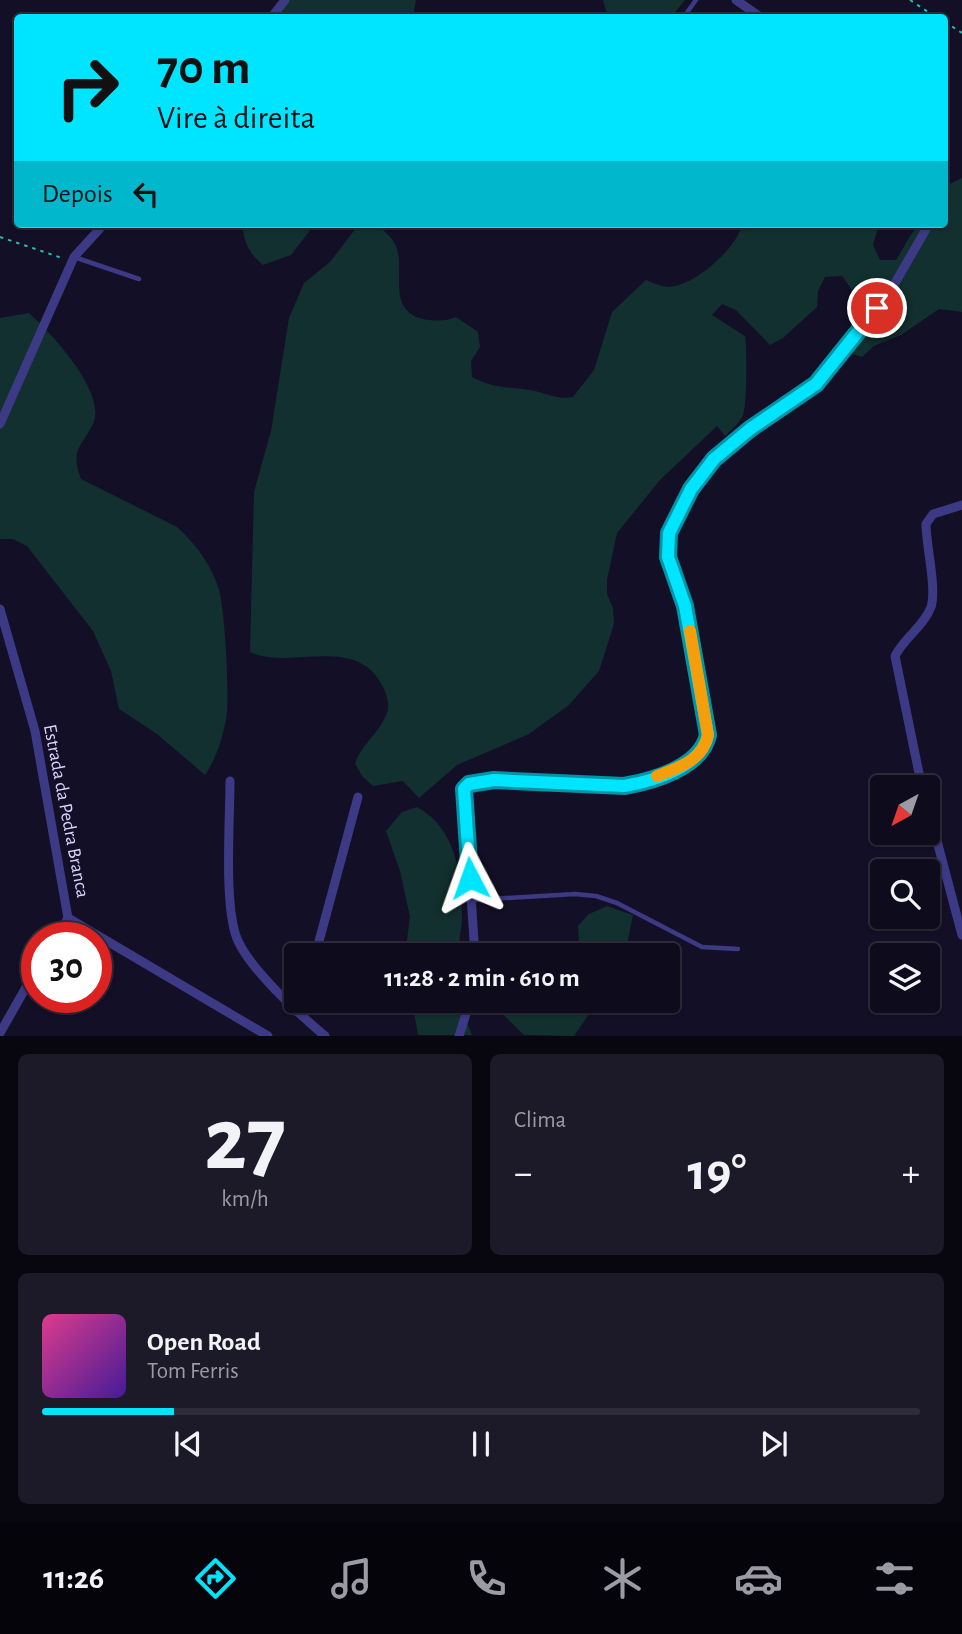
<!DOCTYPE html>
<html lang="pt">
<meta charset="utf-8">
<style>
:root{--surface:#0e0b1c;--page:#1c1929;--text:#f1f3f6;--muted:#9b9ba3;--line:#2e2b3b;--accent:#00e5ff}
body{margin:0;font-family:"Alegreya Sans",sans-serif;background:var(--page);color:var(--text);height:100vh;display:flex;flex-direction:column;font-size:26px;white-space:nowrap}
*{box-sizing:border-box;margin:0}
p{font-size:23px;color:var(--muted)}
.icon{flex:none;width:38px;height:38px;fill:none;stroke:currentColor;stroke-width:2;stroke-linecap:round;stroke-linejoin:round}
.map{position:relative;height:1036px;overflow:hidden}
.details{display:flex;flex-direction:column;gap:18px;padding:18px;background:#08060f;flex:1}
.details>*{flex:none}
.banner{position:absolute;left:14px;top:14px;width:934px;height:214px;border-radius:7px;box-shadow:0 2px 5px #0004,0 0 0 2px var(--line);background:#00e5ff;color:#111;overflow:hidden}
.needle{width:46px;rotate:220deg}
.buttons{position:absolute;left:870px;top:775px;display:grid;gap:14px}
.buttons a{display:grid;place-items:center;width:70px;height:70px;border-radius:7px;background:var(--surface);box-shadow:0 2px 5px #0004,0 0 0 2px var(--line);font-size:35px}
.speed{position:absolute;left:21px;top:922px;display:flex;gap:14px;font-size:35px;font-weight:700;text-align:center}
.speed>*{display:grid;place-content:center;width:91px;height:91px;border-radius:50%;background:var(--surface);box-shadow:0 2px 5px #0004,0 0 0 2px var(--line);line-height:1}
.speed .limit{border:10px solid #d22;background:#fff;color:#111}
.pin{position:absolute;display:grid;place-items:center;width:60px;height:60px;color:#fff;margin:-30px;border:4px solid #fff;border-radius:50%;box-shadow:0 2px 7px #0007}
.me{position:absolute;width:77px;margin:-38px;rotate:356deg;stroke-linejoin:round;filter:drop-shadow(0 0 5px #0008)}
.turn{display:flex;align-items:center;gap:24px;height:147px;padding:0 28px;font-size:32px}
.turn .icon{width:91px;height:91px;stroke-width:2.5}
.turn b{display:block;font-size:49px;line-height:60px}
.then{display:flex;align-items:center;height:66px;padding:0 28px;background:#0003;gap:14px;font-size:26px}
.big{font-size:52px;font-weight:700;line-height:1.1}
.details .tile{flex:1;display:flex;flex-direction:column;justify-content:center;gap:10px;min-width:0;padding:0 24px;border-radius:10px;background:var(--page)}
.details .dial{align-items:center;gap:0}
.dial b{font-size:91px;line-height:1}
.song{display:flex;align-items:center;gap:21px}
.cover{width:84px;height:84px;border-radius:10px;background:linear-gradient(135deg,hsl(330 70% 55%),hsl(260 70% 35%))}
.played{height:7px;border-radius:4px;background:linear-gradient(90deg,var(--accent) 15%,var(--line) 15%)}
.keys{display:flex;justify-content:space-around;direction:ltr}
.heat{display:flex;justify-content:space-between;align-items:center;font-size:38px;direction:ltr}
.details .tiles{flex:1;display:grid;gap:18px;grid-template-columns:1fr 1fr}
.tile:last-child{grid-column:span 2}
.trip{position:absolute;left:284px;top:943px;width:396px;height:70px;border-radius:7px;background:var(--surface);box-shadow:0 2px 5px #0004,0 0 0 2px var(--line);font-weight:700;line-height:70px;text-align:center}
.tabs{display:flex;height:112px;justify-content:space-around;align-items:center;background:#06040b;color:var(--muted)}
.tabs .icon{width:49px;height:49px}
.tabs .on{color:var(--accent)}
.tabs b{font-size:32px;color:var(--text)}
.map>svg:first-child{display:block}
.green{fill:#12302f}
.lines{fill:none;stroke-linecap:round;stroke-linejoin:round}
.path{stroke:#2fb8b0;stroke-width:2;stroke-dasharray:3.5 5;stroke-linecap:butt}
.service{stroke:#3d3a85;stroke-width:4.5}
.minor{stroke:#3d3a85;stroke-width:9}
.route-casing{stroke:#0095a6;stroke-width:18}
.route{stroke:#00e5ff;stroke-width:12}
.slow{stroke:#f59e0b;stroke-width:12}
.labels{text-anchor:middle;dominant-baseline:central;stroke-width:6;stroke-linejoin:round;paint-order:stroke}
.street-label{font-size:19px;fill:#d9d4ff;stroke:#130f26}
</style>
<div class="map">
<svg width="962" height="1036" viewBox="0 0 962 1036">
<rect width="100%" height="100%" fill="#130f26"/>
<g class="green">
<path d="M 283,0 L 416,0 L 413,17 L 270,18 Z"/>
<path d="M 603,0 L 685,0 L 671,17 L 608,18 Z"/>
<path d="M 962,178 L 962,312 L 939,309 L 901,335 L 874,346 L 862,357 L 846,352 L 869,314 L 842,276 L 825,277 L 818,291 L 817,307 L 783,338 L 770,345 L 736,310 L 722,304 L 712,315 L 745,336 C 747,345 747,406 743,415 C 740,423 731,430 725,436 L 717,426 L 660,480 L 617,533 L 607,580 L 607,594 L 613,608 L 614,624 L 599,671 L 569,705 L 529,734 L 457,765 L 419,798 L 403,781 L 373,786 L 362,776 L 355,763 C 362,744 380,732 387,713 C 390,705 387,695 383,687 C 357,633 289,671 250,652 L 254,492 L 271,431 L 289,318 L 304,283 L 330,262 L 359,224 L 376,224 C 384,231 394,238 397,249 C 405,275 385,314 429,320 C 438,321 447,321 456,317 L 478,332 L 480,347 L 471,361 L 472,377 C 492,388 508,387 530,390 C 547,393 556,400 573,397 L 594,370 L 612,312 L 646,280 C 652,283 661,286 668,287 C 693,287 738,248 742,224 L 879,224 L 873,245 L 880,260 L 896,260 C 914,233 908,224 945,224 L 945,186 Z"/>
<path d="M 242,224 L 315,224 L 291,255 L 263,265 C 249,253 244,243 242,224 Z"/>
<path d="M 29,313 C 50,332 108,393 93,424 C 81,448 70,449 81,479 L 177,527 C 196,544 212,566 219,590 C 225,611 230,699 226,720 C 222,739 216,759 205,775 L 157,734 L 119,709 L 111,671 L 93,631 L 27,546 L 13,539 L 0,539 L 0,318 Z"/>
<path d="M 417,807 C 457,829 462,876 462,918 C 462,932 456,941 463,955 L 405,955 L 410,917 L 400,871 L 386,831 L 402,812 Z"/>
<path d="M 607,906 L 633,915 L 625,955 L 571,955 L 579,943 L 578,926 L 589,914 Z"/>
<path d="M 412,1001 L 462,1001 L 462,1010 L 472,1035 L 418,1035 Z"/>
<path d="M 498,1001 L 598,1001 L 574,1036 L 524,1035 L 494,1006 Z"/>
</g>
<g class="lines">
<g class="path">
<path d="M 910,0 L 937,18"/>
<path d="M 945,22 L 962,33"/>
<path d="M 0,237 L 62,258"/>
</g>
<g class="service">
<path d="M 683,18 L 696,0"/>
<path d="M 74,257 L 139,279"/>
<path d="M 472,900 L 575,894 L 596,896 L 617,903 L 702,947 L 738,949"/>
</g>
<g class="minor">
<path d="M 736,0 L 762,18"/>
<path d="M 271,18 L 285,0"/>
<path d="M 0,424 L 74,257 L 104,224"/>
<path d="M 0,609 L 35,731 L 68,918 L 268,1036"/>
<path d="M 230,781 C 230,821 224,900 236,936 C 247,967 299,1014 325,1036"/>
<path d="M 922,788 L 895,656 C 904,638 924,626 931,607 C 937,589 926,545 926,524 L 933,514 L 962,505"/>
<path d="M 928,807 L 962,935"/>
<path d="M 56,938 L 68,918"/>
<path d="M 315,956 L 358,797"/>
<path d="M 475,956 L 464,789 L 469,784 L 479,781 L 624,786 C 654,781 701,768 708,735 L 685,606 L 668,557 L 667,546 L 675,519 L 691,489 L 714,459 L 750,429 L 816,384 L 850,344 L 891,290 L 929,224"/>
<path d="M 295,1011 L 299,1001"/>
<path d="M 0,1033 L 37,968"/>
<path d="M 459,1036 L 470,1001"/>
</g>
</g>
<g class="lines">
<g class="route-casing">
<path id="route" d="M 470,878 L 464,789 L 469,784 L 494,780 L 624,786 C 654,781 701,767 708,735 L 685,606 L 668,557 L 669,533 L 691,489 L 714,459 L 750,429 L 816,384 L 877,308"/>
</g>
<use href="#route" class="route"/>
<path class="slow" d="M 657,776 C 680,767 703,760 708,735 L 690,631"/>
</g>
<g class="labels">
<g class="street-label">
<text transform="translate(66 811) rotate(79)">Estrada da Pedra Branca</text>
</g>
</g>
</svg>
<div class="buttons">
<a><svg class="needle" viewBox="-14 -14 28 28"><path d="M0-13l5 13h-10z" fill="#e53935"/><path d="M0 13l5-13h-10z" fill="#9b9ba3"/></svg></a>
<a><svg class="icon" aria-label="search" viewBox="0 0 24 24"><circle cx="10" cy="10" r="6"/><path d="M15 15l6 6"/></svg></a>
<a><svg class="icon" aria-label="layers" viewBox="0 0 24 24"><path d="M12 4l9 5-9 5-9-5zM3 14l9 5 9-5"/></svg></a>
</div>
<div class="speed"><div class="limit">30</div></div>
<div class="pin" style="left:877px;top:308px;background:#d93025"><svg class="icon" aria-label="arrive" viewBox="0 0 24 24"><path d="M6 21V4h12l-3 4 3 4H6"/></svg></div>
<svg class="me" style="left:470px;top:878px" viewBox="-20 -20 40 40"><path d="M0-17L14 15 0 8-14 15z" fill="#00e5ff" stroke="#fff" stroke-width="4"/></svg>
<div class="trip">11:28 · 2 min · 610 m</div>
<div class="banner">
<div class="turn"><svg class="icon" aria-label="right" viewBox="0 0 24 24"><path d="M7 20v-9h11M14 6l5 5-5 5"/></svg><div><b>70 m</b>Vire à direita</div></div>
<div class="then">Depois<svg class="icon" aria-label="left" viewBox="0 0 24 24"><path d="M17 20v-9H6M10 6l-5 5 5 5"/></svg></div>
</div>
</div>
<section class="details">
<div class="tiles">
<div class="tile dial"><b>27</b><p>km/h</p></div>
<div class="tile"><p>Clima</p>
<div class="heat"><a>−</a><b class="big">19°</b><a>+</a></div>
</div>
<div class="tile">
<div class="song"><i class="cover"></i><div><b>Open Road</b><p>Tom Ferris</p></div></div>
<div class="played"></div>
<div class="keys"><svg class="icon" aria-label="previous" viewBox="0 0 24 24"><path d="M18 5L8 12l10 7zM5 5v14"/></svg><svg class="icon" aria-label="pause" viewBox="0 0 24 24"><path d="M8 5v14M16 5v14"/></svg><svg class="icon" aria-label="next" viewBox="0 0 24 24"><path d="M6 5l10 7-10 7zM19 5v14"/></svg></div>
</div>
</div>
</section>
<nav class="tabs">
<b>11:26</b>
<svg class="icon on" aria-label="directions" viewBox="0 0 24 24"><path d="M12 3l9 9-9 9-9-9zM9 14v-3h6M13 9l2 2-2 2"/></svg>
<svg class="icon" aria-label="music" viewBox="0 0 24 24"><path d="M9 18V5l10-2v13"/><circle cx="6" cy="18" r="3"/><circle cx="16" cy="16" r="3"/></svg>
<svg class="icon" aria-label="phone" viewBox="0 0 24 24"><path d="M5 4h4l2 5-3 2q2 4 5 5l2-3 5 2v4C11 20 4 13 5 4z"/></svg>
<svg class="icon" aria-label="climate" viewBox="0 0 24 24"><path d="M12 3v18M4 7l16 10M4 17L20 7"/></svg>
<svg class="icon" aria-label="car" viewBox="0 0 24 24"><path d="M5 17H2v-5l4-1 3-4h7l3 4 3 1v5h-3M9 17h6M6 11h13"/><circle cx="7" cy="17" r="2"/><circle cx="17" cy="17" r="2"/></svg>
<svg class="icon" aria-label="filters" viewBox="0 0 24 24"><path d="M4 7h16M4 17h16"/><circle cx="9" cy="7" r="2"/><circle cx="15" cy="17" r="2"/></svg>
</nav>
